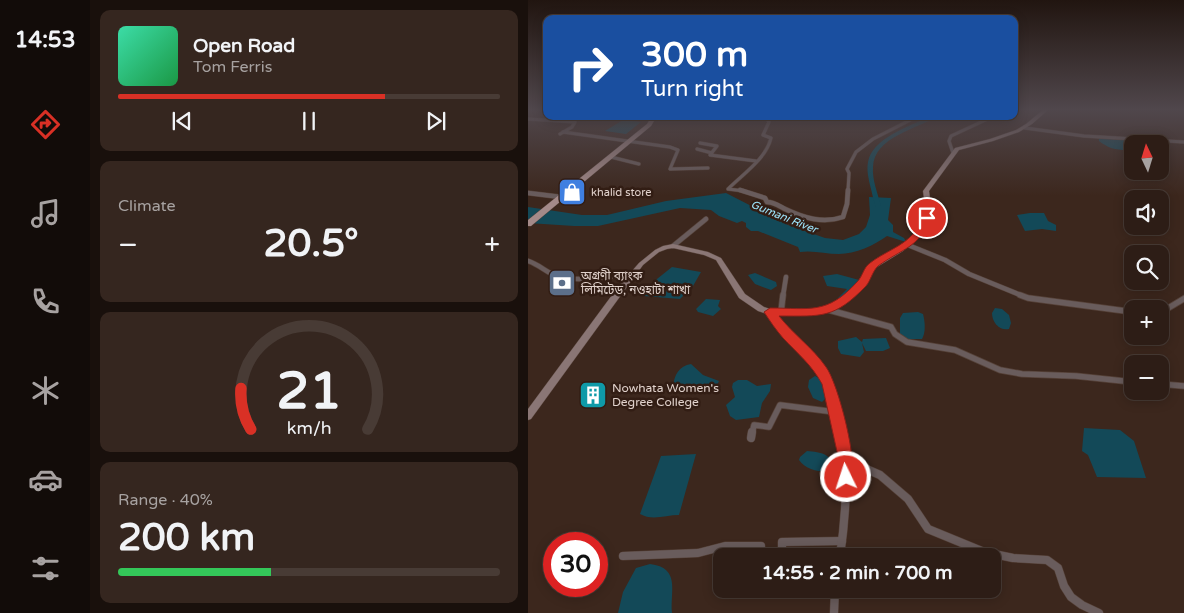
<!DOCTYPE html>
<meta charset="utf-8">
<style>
:root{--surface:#2d1d16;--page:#35261f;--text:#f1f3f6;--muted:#a7a2a1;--line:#483b35;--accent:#d93025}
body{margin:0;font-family:"Varela Round","Noto Sans Bengali",sans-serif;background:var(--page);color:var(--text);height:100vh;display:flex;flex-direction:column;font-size:19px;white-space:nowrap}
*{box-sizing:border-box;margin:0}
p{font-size:16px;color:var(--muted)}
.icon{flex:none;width:28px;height:28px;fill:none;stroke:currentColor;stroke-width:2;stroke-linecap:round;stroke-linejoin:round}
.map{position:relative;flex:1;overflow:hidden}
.drawer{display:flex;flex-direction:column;gap:10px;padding:10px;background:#19100c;width:438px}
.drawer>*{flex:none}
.banner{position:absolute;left:15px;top:15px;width:475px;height:105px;border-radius:10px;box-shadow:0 2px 12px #0003,0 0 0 1px var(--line);background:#1a4fa0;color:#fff;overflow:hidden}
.needle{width:32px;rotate:356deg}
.controls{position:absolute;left:596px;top:135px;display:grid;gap:10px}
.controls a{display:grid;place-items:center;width:45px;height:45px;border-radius:10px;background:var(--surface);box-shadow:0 2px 12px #0003,0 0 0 1px var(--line);font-size:25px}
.speed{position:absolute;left:15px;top:532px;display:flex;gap:10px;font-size:25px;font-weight:700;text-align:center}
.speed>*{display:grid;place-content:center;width:65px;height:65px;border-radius:50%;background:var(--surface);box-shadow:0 2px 12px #0003,0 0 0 1px var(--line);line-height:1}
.speed .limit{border:8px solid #d22;background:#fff;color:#111}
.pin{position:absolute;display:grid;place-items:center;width:42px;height:42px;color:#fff;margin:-21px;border:2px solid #fff;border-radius:50%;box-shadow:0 1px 5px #0007}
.me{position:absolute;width:55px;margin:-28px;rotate:356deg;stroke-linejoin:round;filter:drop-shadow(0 0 4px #0008)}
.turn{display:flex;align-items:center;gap:18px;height:105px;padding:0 15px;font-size:22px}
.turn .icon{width:65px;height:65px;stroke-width:2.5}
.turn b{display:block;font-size:35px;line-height:42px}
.big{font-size:38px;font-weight:700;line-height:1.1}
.drawer .widget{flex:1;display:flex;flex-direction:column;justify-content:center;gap:8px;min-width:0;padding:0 18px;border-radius:10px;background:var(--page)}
.drawer .dial{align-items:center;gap:0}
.dial svg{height:130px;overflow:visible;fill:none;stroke:var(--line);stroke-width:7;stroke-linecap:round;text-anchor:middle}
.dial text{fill:var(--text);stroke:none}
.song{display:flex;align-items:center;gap:15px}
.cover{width:60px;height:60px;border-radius:8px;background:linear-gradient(135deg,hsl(160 70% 55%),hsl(140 70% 35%))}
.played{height:5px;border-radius:2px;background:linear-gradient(90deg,var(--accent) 70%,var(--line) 70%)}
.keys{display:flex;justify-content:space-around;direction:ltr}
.heat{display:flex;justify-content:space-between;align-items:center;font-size:28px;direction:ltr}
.charge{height:8px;border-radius:4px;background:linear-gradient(90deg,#34c759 40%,var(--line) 0)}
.trip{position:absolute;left:185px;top:548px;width:288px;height:50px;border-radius:10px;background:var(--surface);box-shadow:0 2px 12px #0003,0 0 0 1px var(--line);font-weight:700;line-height:50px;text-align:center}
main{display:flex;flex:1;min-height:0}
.tabs{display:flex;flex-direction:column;width:90px;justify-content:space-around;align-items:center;background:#120c09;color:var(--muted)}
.tabs .icon{width:35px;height:35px}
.tabs .active{color:var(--accent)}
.tabs b{font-size:22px;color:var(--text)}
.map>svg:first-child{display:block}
.water{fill:#134958}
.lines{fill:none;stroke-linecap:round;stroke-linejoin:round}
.river{fill:#134958;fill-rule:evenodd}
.building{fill:#573d79;stroke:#645c72}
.street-far3-casing{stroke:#564239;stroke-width:4}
.street-far2-casing{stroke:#564239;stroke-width:5.5}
.street-far1-casing{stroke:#564239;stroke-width:7}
.street-casing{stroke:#564239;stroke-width:9}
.secondary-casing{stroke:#564239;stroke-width:1}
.primary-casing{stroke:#564239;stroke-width:1}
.street-far3{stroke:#695c5c;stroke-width:3}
.street-far2{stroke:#695c5c;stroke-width:4.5}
.street-far1{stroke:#695c5c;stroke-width:5.5}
.street{stroke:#695c5c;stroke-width:8}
.secondary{fill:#8a7675;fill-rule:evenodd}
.primary{fill:#a48a89;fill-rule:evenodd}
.route{fill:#d93025;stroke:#8d1f18}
.labels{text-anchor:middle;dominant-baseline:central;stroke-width:5;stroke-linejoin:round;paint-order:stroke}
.far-poi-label{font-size:11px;fill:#e1d2cc;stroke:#321d14;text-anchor:start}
.far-water-label{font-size:11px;font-style:italic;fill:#9ee6fd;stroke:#321d14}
.poi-label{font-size:12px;fill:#e1d2cc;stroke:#321d14;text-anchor:start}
</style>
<main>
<nav class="tabs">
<b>14:53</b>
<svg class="icon active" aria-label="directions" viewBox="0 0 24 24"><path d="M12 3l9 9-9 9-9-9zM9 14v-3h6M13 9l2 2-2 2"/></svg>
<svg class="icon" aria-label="music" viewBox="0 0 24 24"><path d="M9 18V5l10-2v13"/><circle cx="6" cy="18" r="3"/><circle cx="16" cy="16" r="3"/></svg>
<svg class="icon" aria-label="phone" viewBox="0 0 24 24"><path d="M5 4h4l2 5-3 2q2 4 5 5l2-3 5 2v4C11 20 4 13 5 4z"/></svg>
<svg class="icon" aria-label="climate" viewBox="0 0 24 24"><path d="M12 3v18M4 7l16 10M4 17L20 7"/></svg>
<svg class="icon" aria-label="car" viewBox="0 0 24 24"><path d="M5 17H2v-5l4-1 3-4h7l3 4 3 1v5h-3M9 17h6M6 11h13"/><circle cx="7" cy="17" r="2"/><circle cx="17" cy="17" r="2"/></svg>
<svg class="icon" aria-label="filters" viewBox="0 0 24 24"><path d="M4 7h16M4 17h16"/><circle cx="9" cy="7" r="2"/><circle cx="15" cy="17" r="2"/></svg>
</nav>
<section class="drawer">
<div class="widget">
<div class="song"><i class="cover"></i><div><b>Open Road</b><p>Tom Ferris</p></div></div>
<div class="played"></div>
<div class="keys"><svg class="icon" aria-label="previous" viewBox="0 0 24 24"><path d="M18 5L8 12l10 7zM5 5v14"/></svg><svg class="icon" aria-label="pause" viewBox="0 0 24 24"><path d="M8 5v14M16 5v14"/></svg><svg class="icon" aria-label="next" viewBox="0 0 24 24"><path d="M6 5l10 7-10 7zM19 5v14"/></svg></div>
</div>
<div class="widget"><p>Climate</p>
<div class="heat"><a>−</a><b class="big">20.5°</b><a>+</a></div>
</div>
<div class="widget dial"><svg viewBox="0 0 100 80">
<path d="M14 69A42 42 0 1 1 86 69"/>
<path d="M14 69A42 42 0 0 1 8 44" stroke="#d93025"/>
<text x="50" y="56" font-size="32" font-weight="700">21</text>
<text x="50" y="72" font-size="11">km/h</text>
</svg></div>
<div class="widget"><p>Range · 40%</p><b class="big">200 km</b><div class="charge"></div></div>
</section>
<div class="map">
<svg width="657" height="613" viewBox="0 0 657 613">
<rect width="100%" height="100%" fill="#3c271d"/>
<g class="water">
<path d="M 95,120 L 113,122 L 98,134 L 77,131 Z"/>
<path d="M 571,138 L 601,140 L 605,147 L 598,147 L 599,150 C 587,150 580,148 571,141 Z"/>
<path d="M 198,193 L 260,225 L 297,238 L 315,240 L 331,234 L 338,227 L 342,215 L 341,197 L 363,198 L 360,220 L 365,225 L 365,232 L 376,238 L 378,242 L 359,236 C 347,245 327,254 311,254 C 298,254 285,250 272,252 L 270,247 L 230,231 L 223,231 L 218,227 L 218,223 L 214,221 L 209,223 L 191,216 L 183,210 L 152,208 L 70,226 L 46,226 L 0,223 L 0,207 L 54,215 L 79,215 L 138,201 Z"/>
<path d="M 502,213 L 516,213 L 520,221 L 528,225 L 528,231 L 514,229 L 497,231 L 489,215 Z"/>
<path d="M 144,267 L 173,272 L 165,286 L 152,299 L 116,296 L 129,279 Z"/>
<path d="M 227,273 L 248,282 L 249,286 L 243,290 L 227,284 L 220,275 Z"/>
<path d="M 309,274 L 335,281 L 312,300 L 310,298 L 319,289 L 299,286 L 295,276 Z"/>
<path d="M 178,299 L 192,300 L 190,306 L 193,309 L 185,316 L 170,312 L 168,309 Z"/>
<path d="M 467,308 L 474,309 L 481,315 L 483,323 L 481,329 C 471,331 464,322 464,313 Z"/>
<path d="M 390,312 L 395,314 C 397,322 398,332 394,339 L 376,339 L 372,335 L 372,318 L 375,313 Z"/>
<path d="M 328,337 L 334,342 L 335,339 L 358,338 L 362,348 L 355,351 L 338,351 L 334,343 L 336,352 L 332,357 L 313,354 L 310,348 L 310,341 Z"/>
<path d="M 163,364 L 175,375 L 191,381 C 184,400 159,391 145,387 C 146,375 151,366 163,364 Z"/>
<path d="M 287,376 L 295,380 L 297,399 L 294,402 L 285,398 L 280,387 L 281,380 Z"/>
<path d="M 210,380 L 219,380 L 229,386 L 243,384 L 242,391 L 234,403 L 231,417 L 208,420 L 202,416 L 198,405 L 207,397 L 204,387 L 205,383 Z"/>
<path d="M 556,428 L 592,430 L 606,441 L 618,478 L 569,477 L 560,455 L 554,451 Z"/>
<path d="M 279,451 C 293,452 305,454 307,471 C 294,473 279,471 271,460 L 272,457 Z"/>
<path d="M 168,454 L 151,515 C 138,515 124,521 112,514 L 133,456 Z"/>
<path d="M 122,564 C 153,568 142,591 144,613 L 90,613 L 95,592 L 108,568 Z"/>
</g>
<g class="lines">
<path class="river" d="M 404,116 L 410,116 C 389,129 346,137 345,167 C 344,180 350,194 353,206 L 350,208 L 348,207 C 345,200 344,192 342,185 C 340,176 338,167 341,158 C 349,136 384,125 404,116 Z"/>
</g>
<path class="building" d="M 68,385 L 75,386 L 62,405 L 55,404 Z"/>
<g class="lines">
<g class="street-far3-casing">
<g id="street-far3">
<path d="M 0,119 L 47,122 L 44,127 L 32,134"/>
<path d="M 497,128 L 556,136 L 657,142"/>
<path d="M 35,132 L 142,147 L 150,150 L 142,169 L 180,168"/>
<path d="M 172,143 L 189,146 L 182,155 L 228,161"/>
<path d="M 169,149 L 184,153"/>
<path d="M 425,153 L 421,141 L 423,136 L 466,116"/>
<path d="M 83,157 L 111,164"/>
<path d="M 216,191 L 200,189 C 215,174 238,159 243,138 L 235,135 L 241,122 L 237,116"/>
<path d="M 320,191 L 321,173 L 319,169 L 328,152 L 345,139 L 390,116"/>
</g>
</g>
<g class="street-far2-casing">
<g id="street-far2">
<path d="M 212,190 L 237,198 L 239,202 C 246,202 251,206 257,209 C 276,218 295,224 315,217 L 319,204 L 320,190"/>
<path d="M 0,193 L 33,197"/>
<path d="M 380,245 L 417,260 L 441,274 L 495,296"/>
<path d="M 145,246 L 178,219"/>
<path d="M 0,261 C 10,264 18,272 28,276 C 47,283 86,276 106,273"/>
<path d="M 255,296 L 258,277"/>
</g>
</g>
<g class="street-far1-casing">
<g id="street-far1">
<path d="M 492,295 L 500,298 L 605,312"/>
<path d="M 301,310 L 363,327 L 367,334 L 379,342 L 427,350 L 472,370 L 494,374 L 548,376 L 605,382"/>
<path d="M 242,312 L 259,335 L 277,351 L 293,370 L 300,384 L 312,434"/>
<path d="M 253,312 L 255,295"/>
<path d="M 632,313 L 657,298"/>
<path d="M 632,384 L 657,386"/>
<path d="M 224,434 L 226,425 L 241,427 L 252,405 L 307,412"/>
</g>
</g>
<g class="street-casing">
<g id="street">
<path d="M 312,432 L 318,456 L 329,465 L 352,475 L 380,499 L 400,529 L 456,552 L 485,558 L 519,560 L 530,568 L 536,586 L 543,597 L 554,605 L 571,613"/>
<path d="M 223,438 L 224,432"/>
<path d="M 95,556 L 170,553 L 197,546 L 233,546 L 232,553 L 254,552 L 254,542 L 314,541"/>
<path d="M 312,556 C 317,522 319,490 318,456"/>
<path d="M 306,613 L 307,589"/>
</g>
</g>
<g class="secondary-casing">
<path id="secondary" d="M 515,110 L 520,110 L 504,124 L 491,132 L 465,141 L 431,150 L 401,191 L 404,213 L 394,234 L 375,251 L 344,270 L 338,284 L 319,303 L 301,312 L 286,315 L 242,315 L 230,311 L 211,298 L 188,260 L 176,255 L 145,248 L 139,249 L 131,252 L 115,265 L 96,291 L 3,419 L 0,420 L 0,409 L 90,287 L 111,263 L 127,250 L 135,246 L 145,244 L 180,252 L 193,258 L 217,294 L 236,307 L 242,309 L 286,309 L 299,308 L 313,299 L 332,281 L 339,268 L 371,249 L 389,232 L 398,213 L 395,191 L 427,148 L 462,139 L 488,130 L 498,124 Z"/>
</g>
<g class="primary-casing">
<path id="primary" d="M 124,116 L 129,116 L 123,126 L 3,226 L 0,226 L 0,220 L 119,124 Z"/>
</g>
<use href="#street-far3" class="street-far3"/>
<use href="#street-far2" class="street-far2"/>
<use href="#street-far1" class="street-far1"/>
<use href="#street" class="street"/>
<use href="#secondary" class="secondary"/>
<use href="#primary" class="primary"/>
</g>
<linearGradient id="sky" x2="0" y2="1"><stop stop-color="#211510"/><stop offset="0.56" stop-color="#50474c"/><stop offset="1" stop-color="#50474c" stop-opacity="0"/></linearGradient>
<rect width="657" height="196" fill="url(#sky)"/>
<path class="route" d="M 399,216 L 404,218 C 389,249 375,248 350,266 C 344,272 343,280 338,286 C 306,319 294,316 251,316 C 265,334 285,348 298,367 C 310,383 331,464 323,482 L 318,484 L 312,482 L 310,477 L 310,456 L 294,384 C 284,365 269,353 255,338 C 248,330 242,321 236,312 L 242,308 C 282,308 299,315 329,282 C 335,276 335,268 342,263 C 356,252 374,247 386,233 C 391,228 393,222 396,217 Z"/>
<defs>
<g id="shop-square" transform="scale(1.4375)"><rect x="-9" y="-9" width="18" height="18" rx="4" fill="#3f7fe0" stroke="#321d14"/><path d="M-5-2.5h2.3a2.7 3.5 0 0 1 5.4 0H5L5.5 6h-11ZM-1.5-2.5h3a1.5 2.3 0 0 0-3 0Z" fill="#fff"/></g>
<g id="bank-square" transform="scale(1.4375)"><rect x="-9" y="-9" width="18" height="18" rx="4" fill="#5c6f8a" stroke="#321d14"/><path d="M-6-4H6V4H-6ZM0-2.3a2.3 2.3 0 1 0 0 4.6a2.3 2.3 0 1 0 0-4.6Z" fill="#fff"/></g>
<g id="building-square" transform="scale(1.4375)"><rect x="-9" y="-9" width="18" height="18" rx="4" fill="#0f9aa8" stroke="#321d14"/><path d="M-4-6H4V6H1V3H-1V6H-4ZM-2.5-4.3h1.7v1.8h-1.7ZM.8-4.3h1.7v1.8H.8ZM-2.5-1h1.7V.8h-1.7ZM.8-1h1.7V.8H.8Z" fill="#fff"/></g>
</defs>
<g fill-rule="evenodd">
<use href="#shop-square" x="44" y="192"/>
<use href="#bank-square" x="34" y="283"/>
<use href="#building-square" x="65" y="395"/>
</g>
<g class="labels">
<g class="far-poi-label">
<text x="63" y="192">khalid store</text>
</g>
<g class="far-water-label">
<text transform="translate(256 217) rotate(22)">Gumani River</text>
</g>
<g class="poi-label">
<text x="53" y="276">অগ্রণী ব্যাংক<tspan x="53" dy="14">লিমিটেড, নওহাটা শাখা</tspan></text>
<text x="84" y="388">Nowhata Women's<tspan x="84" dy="14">Degree College</tspan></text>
</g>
</g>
</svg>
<div class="controls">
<a><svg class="needle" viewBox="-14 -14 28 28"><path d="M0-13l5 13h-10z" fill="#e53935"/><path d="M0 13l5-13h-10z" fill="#a7a2a1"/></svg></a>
<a><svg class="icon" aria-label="sound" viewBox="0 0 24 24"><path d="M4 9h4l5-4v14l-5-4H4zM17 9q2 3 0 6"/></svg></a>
<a><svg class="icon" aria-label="search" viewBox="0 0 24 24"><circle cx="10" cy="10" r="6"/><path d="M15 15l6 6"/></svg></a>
<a>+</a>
<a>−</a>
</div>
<div class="speed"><div class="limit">30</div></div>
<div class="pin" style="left:399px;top:218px;background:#d93025"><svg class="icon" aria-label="arrive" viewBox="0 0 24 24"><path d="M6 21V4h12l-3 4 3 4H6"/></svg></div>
<svg class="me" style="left:318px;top:477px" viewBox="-20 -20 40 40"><circle r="17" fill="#d93025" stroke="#fff" stroke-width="3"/><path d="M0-11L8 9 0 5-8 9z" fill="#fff"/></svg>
<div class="trip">14:55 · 2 min · 700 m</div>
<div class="banner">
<div class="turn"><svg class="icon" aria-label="right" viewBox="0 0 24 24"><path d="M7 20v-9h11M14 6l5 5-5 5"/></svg><div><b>300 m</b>Turn right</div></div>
</div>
</div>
</main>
